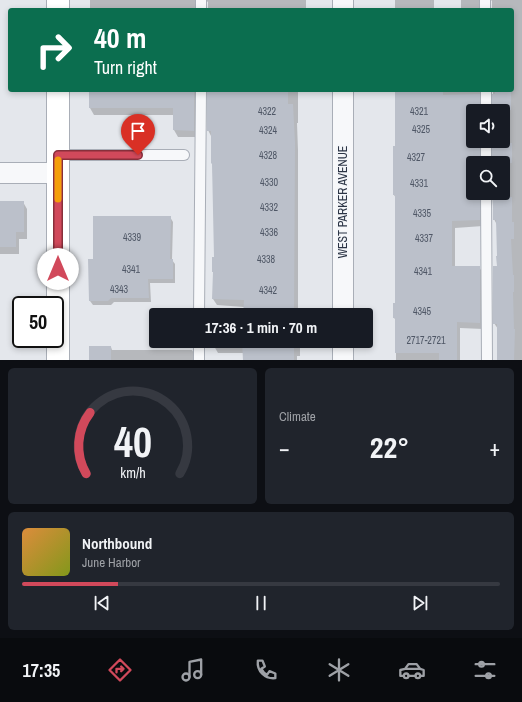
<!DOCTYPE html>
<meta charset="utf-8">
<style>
:root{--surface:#171b24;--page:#20242c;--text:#f1f3f6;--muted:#9ea1a6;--line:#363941;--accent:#d1495b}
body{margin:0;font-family:"Archivo Narrow",sans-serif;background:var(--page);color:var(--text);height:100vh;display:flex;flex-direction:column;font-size:15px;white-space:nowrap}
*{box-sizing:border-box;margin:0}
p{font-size:13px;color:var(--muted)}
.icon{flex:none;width:22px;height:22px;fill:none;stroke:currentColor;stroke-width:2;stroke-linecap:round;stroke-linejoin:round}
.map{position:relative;height:360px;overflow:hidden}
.side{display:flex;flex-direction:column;gap:8px;padding:8px;background:#0d0f14;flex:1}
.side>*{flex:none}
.hud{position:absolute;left:8px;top:8px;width:506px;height:84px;border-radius:4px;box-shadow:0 2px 6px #0003;background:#0b6e4f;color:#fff;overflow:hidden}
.controls{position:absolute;left:466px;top:104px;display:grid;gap:8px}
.controls a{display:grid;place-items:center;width:44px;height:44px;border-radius:4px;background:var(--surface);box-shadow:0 2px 6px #0003;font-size:20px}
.speed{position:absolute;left:12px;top:296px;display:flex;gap:8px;font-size:20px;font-weight:700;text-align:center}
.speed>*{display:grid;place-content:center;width:52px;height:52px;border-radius:50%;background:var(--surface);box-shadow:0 2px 6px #0003;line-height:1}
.speed .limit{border:2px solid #111;border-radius:6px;background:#fff;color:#111}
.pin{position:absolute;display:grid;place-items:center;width:34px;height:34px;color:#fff;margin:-41px -17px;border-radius:50% 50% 50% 0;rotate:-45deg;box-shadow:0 0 4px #0007}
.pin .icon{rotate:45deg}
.me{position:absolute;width:44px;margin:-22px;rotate:0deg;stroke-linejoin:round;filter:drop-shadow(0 0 3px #0008)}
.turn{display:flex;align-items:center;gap:14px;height:84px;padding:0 20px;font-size:18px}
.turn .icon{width:52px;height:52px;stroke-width:2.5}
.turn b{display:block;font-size:28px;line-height:34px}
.big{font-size:30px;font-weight:700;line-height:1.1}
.side .widget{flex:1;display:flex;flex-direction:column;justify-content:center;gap:6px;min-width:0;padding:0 14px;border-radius:6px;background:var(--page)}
.side .dial{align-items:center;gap:0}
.dial svg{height:104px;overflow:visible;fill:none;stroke:var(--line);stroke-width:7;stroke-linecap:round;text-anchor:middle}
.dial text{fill:var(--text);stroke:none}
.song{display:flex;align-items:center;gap:12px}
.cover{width:48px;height:48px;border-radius:6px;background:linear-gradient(135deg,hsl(30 70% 55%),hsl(70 70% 35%))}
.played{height:4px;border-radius:2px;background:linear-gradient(90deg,var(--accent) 20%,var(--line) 20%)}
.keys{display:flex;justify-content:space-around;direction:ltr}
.heat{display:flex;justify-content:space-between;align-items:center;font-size:22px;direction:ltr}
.side .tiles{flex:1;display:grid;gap:8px;grid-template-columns:1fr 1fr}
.widget:last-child{grid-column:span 2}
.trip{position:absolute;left:149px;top:308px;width:224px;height:40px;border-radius:4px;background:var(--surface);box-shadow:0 2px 6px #0003;font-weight:700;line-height:40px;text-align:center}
.dock{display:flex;height:64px;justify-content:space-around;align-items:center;background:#090b0e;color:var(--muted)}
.dock .icon{width:28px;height:28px}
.dock .selected{color:var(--accent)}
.dock b{font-size:18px;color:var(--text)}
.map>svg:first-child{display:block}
.shadow{fill:#0003}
.building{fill:#bbc0ca}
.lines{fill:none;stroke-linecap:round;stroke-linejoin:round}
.lane-casing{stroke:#a9aeb7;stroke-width:12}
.street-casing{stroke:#a9aeb7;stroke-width:22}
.secondary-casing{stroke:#a9aeb7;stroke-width:24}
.lane{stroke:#f7f8fa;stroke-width:10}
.street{stroke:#f7f8fa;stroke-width:20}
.secondary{stroke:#fff;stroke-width:22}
.route-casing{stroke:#882f3b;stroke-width:10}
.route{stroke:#d1495b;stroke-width:7}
.slow{stroke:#f59e0b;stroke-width:7}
.labels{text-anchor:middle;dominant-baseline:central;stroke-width:3;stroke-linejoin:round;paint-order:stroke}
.number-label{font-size:10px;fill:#4f5766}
.street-label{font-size:12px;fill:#2b3445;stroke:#f4f6f9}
</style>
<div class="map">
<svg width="522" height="360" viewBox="0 0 522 360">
<rect width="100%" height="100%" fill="#e4e7ec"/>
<g class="shadow">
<path d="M 90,0 L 205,0 L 198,10 L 90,10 Z"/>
<path d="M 205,0 L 306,0 L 306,10 L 208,10 L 208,2 Z"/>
<rect x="395" y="0" width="39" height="10"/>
<path d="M 461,0 L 488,0 L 482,10 L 461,10 Z"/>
<path d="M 491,0 L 522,0 L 522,360 L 498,360 L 498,329 L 494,323 L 498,267 L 497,225 L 494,219 L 492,193 L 503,193 L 503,163 L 493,163 L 493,142 L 492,141 L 503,141 L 503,111 L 493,111 L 493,91 L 492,90 L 512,90 L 512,10 L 492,10 L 492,1 Z"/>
<path d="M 90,90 L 298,90 L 298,123 L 297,123 L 298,150 L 298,315 L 244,315 L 244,307 L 217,305 L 213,299 L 215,258 L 212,138 L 208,130 L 208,91 L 202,91 L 197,137 L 178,137 L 174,130 L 174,115 L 94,115 L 90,108 Z"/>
<path d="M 396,90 L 488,90 L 483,111 L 473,111 L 473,141 L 488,141 L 483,163 L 473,163 L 473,193 L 489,193 L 483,226 L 455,228 L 455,267 L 479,267 L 483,273 L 483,329 L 460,328 L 460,360 L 396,360 L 396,320 L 394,318 L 396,304 L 396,198 L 394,195 L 396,122 Z"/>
<path d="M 0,202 L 23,202 L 27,209 L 27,239 L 19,239 L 19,254 L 0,254 Z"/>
<path d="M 170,217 L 173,222 L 172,260 L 175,264 L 175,283 L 150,283 L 151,302 L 114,302 L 111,305 L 93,305 L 90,301 L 94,260 Z"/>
<path d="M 214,341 L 300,341 L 300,356 L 297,356 L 297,360 L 244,360 L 243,353 L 218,353 L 214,346 Z"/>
<path d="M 111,347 L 112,350 L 192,350 L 198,360 L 90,360 Z"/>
</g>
<g class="building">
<path d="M 89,90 L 194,90 L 194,131 L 173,130 L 173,108 L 89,108 Z"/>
<path d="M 207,90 L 288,90 L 288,104 L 293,104 L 295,143 L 294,315 L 243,315 L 244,300 L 212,299 L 213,272 L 212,272 L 212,257 L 214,257 L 212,163 L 211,164 L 211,131 L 207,131 Z"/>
<path d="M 395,90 L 443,90 L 443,95 L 480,94 L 480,110 L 473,110 L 473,143 L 480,143 L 480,163 L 473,163 L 473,197 L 480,197 L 480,220 L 452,221 L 452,266 L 480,266 L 480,323 L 457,322 L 457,360 L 439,360 L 439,353 L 395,353 L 395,318 L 393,318 L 393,303 L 395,303 L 395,195 L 393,195 L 393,146 L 395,146 Z"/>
<path d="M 495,90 L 511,90 L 511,110 L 492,110 L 492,94 L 495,94 Z"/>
<rect x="492" y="143" width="20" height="20"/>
<path d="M 493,197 L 512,197 L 512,222 L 514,222 L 514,239 L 511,239 L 513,275 L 514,275 L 514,292 L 513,292 L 514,329 L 515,329 L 514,360 L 497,360 L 497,324 L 493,324 L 493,266 L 497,266 L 496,256 L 497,256 L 496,220 L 493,220 Z"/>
<path d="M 0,201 L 24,201 L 24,232 L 16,232 L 16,247 L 0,247 Z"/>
<path d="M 93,216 L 171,216 L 170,259 L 173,259 L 173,279 L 148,279 L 149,298 L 111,298 L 108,301 L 89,301 L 88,259 L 93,259 Z"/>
<path d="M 242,341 L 294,341 L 294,360 L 243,360 Z"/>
<rect x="89" y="346" width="22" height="14"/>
</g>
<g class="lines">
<g class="lane-casing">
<g id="lane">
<path d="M 485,0 L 485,10"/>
<path d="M 201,10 L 201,0"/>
<path d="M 486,90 L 486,111"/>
<path d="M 486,141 L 486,163"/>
<path d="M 58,155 L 184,155"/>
<path d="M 486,193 L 487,360"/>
<path d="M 199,315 L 201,90"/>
<path d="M 199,360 L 199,341"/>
</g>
</g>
<g class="street-casing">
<g id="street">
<path d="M 343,10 L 343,0"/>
<path d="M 0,173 L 58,173"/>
<path d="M 343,315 L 343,90"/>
<path d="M 343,360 L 343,341"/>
</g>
</g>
<g class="secondary-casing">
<g id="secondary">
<path d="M 58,0 L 58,10"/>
<path d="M 58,90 L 58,360"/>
</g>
</g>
<use href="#lane" class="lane"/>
<use href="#street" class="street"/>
<use href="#secondary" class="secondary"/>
</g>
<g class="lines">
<g class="route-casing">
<path id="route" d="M 58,269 L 58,155 L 138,155"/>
</g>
<use href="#route" class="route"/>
<path class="slow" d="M 58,160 L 58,199"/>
</g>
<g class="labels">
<g class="number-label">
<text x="267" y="111">4322</text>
<text x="419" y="111">4321</text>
<text x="421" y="129">4325</text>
<text x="268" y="130">4324</text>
<text x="268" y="155">4328</text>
<text x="416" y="157">4327</text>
<text x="269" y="182">4330</text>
<text x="419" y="183">4331</text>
<text x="269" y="207">4332</text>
<text x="422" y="213">4335</text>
<text x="269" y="232">4336</text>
<text x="132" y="237">4339</text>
<text x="424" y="238">4337</text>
<text x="266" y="259">4338</text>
<text x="131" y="269">4341</text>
<text x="423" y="271">4341</text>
<text x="119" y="289">4343</text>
<text x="268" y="290">4342</text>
<text x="422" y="311">4345</text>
<text x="426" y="340">2717-2721</text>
</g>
<g class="street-label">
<text transform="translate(343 202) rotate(-90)">WEST PARKER AVENUE</text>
</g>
</g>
</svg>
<div class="controls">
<a><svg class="icon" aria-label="sound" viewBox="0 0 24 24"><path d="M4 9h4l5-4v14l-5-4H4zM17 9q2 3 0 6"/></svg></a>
<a><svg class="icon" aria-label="search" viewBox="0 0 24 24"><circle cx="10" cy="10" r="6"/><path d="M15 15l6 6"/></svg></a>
</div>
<div class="speed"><div class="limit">50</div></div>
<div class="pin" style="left:138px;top:155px;background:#d93025"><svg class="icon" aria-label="arrive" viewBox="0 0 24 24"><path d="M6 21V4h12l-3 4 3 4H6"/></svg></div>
<svg class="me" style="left:58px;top:269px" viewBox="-20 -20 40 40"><circle r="19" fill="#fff"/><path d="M0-13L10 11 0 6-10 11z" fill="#d1495b"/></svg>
<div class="trip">17:36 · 1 min · 70 m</div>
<div class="hud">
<div class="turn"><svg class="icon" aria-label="right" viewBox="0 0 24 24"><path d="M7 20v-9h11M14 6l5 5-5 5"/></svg><div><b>40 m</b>Turn right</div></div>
</div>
</div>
<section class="side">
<div class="tiles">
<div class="widget dial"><svg viewBox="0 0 100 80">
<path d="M14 69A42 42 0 1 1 86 69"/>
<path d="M14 69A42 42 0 0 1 17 22" stroke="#d1495b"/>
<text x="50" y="56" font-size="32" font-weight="700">40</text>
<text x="50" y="72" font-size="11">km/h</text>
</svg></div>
<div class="widget"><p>Climate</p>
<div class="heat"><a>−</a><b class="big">22°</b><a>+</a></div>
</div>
<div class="widget">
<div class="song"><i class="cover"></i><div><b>Northbound</b><p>June Harbor</p></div></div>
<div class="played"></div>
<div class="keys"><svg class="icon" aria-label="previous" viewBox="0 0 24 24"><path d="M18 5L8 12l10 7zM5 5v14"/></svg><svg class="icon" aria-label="pause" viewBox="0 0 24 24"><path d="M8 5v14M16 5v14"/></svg><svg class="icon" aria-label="next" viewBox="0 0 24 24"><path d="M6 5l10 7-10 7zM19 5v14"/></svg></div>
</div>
</div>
</section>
<nav class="dock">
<b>17:35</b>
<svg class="icon selected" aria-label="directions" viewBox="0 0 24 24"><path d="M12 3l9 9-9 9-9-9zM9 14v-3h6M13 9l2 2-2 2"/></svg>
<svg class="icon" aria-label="music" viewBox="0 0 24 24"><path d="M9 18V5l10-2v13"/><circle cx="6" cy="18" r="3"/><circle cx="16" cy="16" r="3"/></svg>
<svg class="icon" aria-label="phone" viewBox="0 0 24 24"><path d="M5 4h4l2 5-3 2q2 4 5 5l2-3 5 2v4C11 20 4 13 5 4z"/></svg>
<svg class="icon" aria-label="climate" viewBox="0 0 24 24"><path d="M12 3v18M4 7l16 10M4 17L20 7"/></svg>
<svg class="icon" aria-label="car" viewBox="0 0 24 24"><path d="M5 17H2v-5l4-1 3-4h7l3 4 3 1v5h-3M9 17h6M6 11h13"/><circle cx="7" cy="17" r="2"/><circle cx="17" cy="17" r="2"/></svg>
<svg class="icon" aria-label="filters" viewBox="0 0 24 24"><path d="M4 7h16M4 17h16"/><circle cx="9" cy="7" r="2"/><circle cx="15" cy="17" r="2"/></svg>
</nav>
